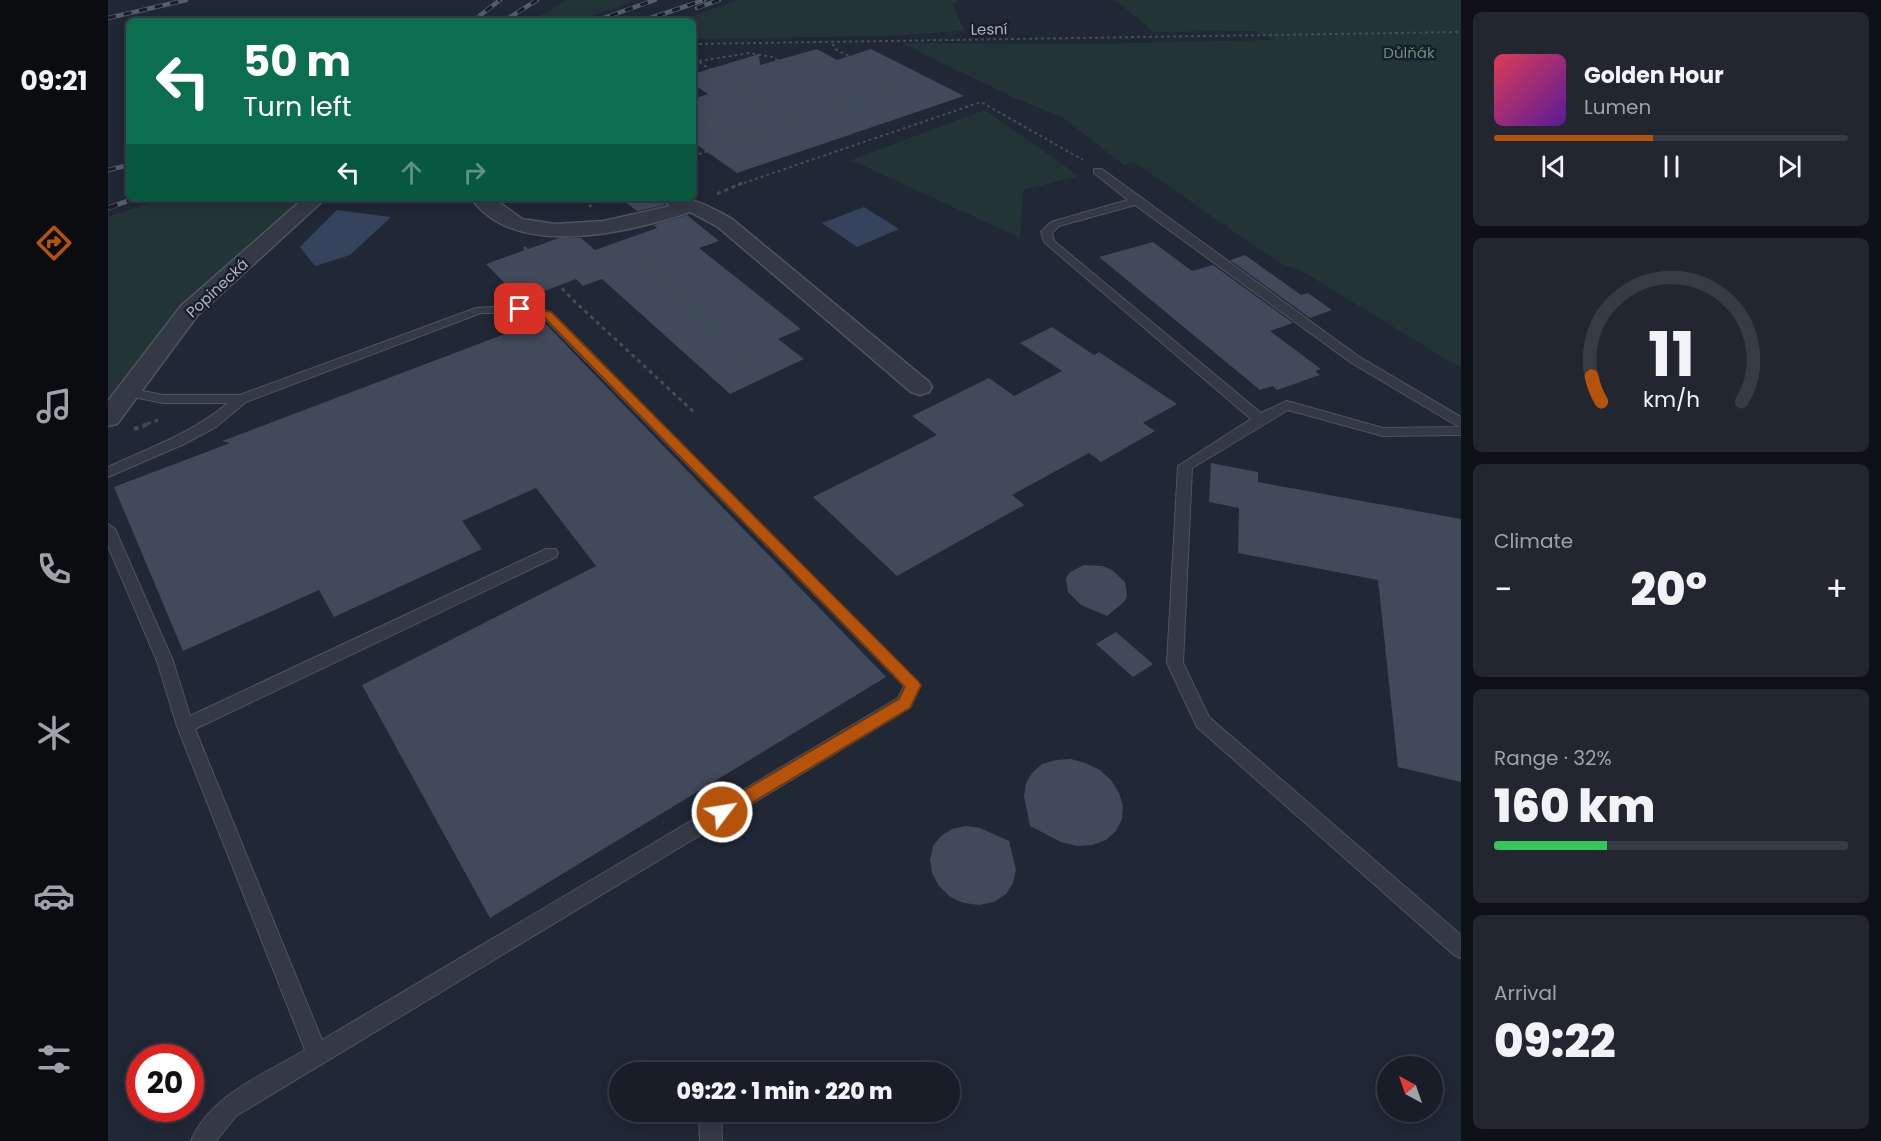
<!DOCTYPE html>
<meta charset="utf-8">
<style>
:root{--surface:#181d28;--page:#212630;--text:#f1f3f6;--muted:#9fa2a8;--line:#363b45;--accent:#b45309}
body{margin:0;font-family:Poppins,sans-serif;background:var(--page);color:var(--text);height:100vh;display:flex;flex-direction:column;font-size:22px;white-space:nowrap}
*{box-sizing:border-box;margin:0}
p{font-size:20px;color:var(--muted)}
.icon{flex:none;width:33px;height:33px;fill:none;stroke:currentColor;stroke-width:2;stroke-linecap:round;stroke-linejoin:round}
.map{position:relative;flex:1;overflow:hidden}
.details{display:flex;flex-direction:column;gap:12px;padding:12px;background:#0d1016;width:420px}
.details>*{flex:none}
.hud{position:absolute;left:18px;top:18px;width:570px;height:183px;border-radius:9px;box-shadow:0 3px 15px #0003,0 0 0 2px var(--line);background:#0b6e4f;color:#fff;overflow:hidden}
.needle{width:39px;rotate:320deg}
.fabs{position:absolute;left:1269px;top:1056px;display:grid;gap:12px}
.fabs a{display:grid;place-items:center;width:66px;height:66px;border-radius:50%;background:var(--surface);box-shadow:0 3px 15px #0003,0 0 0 2px var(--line);font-size:30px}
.speed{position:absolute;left:18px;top:1044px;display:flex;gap:12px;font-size:30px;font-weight:700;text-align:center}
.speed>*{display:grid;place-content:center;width:78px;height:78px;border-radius:50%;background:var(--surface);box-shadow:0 3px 15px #0003,0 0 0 2px var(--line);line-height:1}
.speed .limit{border:9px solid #d22;background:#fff;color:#111}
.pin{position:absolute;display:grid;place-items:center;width:51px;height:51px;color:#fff;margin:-26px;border-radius:12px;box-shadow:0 3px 9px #0006}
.me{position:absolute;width:66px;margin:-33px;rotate:59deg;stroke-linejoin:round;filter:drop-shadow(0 0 4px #0008)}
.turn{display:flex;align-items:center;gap:21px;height:126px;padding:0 18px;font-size:27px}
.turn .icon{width:78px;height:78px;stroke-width:2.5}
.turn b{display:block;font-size:42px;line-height:51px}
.lanes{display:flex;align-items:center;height:57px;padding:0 18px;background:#0003;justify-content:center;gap:30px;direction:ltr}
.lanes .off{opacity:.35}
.big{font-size:45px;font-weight:800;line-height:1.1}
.details .tile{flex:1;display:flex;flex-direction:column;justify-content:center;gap:9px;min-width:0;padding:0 21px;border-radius:9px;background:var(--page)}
.details .dial{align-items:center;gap:0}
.dial svg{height:156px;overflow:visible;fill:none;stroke:var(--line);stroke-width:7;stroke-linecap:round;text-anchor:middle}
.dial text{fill:var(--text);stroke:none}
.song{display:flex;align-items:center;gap:18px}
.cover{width:72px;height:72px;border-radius:9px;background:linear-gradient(135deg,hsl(350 70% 55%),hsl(270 70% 35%))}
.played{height:6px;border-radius:3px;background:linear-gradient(90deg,var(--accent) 45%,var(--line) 45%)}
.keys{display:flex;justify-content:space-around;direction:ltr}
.heat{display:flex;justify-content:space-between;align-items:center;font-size:33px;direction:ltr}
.charge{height:9px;border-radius:4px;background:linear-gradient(90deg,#34c759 32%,var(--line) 0)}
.trip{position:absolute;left:501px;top:1062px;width:351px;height:60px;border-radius:30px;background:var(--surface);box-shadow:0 3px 15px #0003,0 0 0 2px var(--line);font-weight:800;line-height:60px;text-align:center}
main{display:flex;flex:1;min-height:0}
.dock{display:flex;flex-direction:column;width:108px;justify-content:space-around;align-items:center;background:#0a0c10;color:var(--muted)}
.dock .icon{width:42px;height:42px}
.dock .current{color:var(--accent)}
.dock b{font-size:27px;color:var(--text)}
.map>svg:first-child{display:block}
.green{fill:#233437}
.water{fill:#36435d}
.building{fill:#414a5a}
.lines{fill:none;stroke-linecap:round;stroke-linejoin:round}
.service-casing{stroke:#4e5460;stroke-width:2}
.minor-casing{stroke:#4e5460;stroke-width:3}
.path-far2{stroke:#404f53;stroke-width:2;stroke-dasharray:3 3;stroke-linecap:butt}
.path-far1{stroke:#404f53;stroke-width:3;stroke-dasharray:4 4;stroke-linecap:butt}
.path{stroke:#404f53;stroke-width:4;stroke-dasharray:4.5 4.5;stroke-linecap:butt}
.service{fill:#333945;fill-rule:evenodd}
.minor{fill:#333945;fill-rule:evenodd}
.rail-far1-casing{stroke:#565d6c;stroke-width:4.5}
.rail-casing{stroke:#565d6c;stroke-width:5}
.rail-far1{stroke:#191f2a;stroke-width:3;stroke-dasharray:8;stroke-linecap:butt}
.rail{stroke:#191f2a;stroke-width:4;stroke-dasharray:10;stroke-linecap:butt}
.route{fill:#b45309;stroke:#753606;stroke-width:1.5}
.labels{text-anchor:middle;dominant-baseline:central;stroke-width:5;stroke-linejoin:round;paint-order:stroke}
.far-street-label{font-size:15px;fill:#aeb4c2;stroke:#191f2a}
.far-park-label{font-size:15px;fill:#679174;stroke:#191f2a}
</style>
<main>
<nav class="dock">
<b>09:21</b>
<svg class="icon current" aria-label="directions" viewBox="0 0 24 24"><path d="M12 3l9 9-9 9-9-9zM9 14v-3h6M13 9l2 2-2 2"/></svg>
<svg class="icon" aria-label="music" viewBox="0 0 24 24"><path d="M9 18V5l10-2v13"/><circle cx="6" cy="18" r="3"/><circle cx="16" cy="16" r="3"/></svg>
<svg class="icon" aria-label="phone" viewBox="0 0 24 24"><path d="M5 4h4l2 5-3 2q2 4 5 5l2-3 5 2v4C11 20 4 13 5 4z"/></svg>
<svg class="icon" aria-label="climate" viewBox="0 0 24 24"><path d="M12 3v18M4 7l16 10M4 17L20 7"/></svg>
<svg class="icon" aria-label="car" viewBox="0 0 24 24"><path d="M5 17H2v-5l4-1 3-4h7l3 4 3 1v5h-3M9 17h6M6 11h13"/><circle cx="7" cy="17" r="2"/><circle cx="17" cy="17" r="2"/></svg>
<svg class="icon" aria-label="filters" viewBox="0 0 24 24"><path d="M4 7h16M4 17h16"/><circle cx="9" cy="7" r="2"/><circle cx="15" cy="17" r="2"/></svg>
</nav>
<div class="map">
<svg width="1353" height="1141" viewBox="0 0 1353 1141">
<rect width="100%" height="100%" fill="#202735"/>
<g class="green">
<path d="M 458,0 L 529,0 L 469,21 L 424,21 Z"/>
<path d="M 631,0 L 851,0 L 844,4 L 857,31 L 777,36 L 585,39 L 585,21 L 570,21 Z"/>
<path d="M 1007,0 L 1353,0 L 1353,368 L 1190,269 L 1171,263 L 1026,162 L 1016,165 L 954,117 L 909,99 L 793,43 L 978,44 L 1165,40 L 1147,31 L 1046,32 Z"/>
<path d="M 877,110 L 971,176 L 915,190 L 912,238 L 743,160 Z"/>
<path d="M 55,198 L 208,198 L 59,340 L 42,345 L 0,398 L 0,217 Z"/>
</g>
<g class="water">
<path d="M 756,207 L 791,229 L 749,247 L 714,223 Z"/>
<path d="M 229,210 L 283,217 L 242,255 L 207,266 L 192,247 Z"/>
</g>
<g class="building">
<path d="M 709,49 L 729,60 L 763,49 L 856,96 L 629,173 L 585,142 L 585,99 L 600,94 L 585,84 L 585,74 L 651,54 L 652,65 Z"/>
<path d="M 512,198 L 551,198 L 557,205 L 529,211 Z"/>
<path d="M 579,215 L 611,241 L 591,248 L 693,329 L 670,339 L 696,359 L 622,394 L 494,279 L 475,286 L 468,279 L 413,300 L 378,264 L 451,238 L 473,238 L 487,250 L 549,228 L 546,225 Z"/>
<path d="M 1045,242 L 1084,271 L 1105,265 L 1185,323 L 1162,331 L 1213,369 L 1207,371 L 1212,375 L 1169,390 L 1165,386 L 1152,390 L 991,257 Z"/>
<path d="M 1137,255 L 1193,295 L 1200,293 L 1224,310 L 1202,318 L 1122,260 Z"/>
<path d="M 434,320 L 778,677 L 382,918 L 254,685 L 488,566 L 428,488 L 354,521 L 374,549 L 226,617 L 211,590 L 75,651 L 6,487 L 122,443 L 114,441 Z"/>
<path d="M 944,327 L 986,355 L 991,352 L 1069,404 L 1035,423 L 1047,431 L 993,462 L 981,453 L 904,495 L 916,505 L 789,576 L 705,497 L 829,435 L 804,416 L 881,378 L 906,396 L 954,371 L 912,343 Z"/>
<path d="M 1103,463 L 1150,472 L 1150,482 L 1353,519 L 1353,782 L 1290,767 L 1270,580 L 1130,553 L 1131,508 L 1101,502 Z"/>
<path d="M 976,565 L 995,566 L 1004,570 L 1017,582 L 1019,596 L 1016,602 L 999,616 L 973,605 L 960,592 L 958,578 L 962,572 Z"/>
<path d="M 1008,632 L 1045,664 L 1025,677 L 988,644 Z"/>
<path d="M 963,759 L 977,763 L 992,770 L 1003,780 L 1011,793 L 1015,806 L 1014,819 L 1008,831 L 998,840 L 984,845 L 969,846 L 953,842 L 922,826 L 916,796 L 918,783 L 924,773 L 934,764 L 948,760 Z"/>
<path d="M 858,826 L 872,828 L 901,841 L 908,870 L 905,883 L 898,894 L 886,902 L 871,905 L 856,903 L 842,897 L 831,886 L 824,873 L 822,860 L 825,846 L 833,836 L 844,829 Z"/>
</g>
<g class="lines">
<g class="service-casing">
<g id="service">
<path d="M 986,169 L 994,169 L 1250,356 L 1353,417 L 1353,435 L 1275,436 L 1180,410 L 1084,468 L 1075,663 L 1101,717 L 1353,935 L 1353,958 L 1346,955 L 1089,727 L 1059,663 L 1070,466 L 1143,419 L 936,242 L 933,232 L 943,222 L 1020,200 L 986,173 ZM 1027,205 L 1242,362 L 1351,427 L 1275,428 L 1179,401 L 1153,413 L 946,241 L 944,233 L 951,226 Z"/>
<path d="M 412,305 L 443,312 L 813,685 L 802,708 L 128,1116 L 108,1141 L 83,1141 C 102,1095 157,1074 197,1050 L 69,726 L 49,661 L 0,546 L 0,524 L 7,529 L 65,661 L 82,716 L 438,549 L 448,549 L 450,553 L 448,557 L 87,729 L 214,1040 L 790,698 L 796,686 L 435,317 L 412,313 L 373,313 L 138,402 L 108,427 L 74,445 L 0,477 L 0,467 C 42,448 84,433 120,403 L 55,403 L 15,395 L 14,392 L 15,389 L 20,388 L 55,395 L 132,395 L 368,308 Z"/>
<path d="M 591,1112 L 613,1112 L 614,1141 L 592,1141 Z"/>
</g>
</g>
<g class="minor-casing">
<g id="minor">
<path d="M 196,198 L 218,198 L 89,316 L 9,424 L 0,426 L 0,401 L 73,306 Z"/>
<path d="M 363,198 L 385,198 L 414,219 L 447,224 L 496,221 L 562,206 L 553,198 C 587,198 595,203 624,219 L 821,382 L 824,387 L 821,392 L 812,395 L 803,392 L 610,227 L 582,212 C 522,232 407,261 363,198 Z"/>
</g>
</g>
<g class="path-far2">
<path d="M 585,44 L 1353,32"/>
<path d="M 585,62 L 642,53 L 664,57 L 744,104 L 781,92 L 787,86 L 767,69 L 727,49 L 724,42"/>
<path d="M 591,62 L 653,103 L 686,121"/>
<path d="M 585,110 L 630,140"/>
<path d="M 585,156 L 744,104"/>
<path d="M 630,185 L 873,102 L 975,160"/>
</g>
<g class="path-far1">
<path d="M 609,194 L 634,183"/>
<path d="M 477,198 L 483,207"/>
<path d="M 416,247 L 464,299 L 588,414"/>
<path d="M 513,247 L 652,368"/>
<path d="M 39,424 L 53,419"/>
</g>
<path class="path" d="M 26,429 L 43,423"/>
<use href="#service" class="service"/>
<use href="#minor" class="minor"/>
<g class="rail-far1-casing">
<g id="rail-far1">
<path d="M 589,8 L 611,0"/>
<path d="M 0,18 L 78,0"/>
<path d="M 365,21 L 392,0"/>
<path d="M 396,21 L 429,0"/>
<path d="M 487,21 L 547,0"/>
<path d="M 534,21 L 596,0"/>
<path d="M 0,170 L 21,165"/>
</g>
</g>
<g class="rail-casing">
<path id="rail" d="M 0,208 L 28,198"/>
</g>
<use href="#rail-far1" class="rail-far1"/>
<use href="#rail" class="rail"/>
</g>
<path class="route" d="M 412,306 L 443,312 L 810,681 L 813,685 L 802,708 L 620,817 L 614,820 L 608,817 L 606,812 L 608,807 L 791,699 L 797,687 L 436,317 L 408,312 L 407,309 Z"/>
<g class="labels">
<g class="far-street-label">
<text transform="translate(881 29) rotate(-1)">Lesní</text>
<text transform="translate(109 288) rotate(-43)">Popinecká</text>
</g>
<g class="far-park-label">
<text x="1301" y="52">Důlňák</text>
</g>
</g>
</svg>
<div class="fabs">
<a><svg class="needle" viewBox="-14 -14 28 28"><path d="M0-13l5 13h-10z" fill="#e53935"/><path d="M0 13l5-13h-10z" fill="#9fa2a8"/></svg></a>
</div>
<div class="speed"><div class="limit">20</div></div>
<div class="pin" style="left:412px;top:309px;background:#d93025"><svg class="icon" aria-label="arrive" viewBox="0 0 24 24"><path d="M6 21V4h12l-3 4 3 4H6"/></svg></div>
<svg class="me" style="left:614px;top:812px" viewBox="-20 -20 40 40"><circle r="17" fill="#b45309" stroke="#fff" stroke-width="3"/><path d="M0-11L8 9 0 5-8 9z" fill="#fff"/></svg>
<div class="trip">09:22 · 1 min · 220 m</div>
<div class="hud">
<div class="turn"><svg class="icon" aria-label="left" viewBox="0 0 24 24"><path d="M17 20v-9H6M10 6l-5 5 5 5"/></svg><div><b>50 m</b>Turn left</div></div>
<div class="lanes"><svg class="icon" aria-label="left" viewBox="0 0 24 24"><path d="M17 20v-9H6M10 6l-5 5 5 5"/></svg><svg class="icon off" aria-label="ahead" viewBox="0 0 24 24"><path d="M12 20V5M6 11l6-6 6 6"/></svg><svg class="icon off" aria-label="right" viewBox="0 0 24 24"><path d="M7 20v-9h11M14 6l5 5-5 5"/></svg></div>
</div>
</div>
<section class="details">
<div class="tile">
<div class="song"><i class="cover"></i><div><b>Golden Hour</b><p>Lumen</p></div></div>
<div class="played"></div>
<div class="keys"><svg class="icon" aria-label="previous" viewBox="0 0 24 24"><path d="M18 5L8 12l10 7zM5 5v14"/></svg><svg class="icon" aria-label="pause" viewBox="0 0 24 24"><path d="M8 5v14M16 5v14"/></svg><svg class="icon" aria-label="next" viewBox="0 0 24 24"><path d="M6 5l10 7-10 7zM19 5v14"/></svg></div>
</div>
<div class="tile dial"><svg viewBox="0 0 100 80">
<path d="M14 69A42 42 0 1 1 86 69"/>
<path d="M14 69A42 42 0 0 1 9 56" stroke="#b45309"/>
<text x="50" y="56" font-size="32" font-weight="700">11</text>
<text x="50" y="72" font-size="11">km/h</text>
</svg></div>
<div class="tile"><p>Climate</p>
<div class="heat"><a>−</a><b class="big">20°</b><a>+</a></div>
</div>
<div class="tile"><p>Range · 32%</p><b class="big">160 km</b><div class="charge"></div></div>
<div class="tile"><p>Arrival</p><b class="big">09:22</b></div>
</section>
</main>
